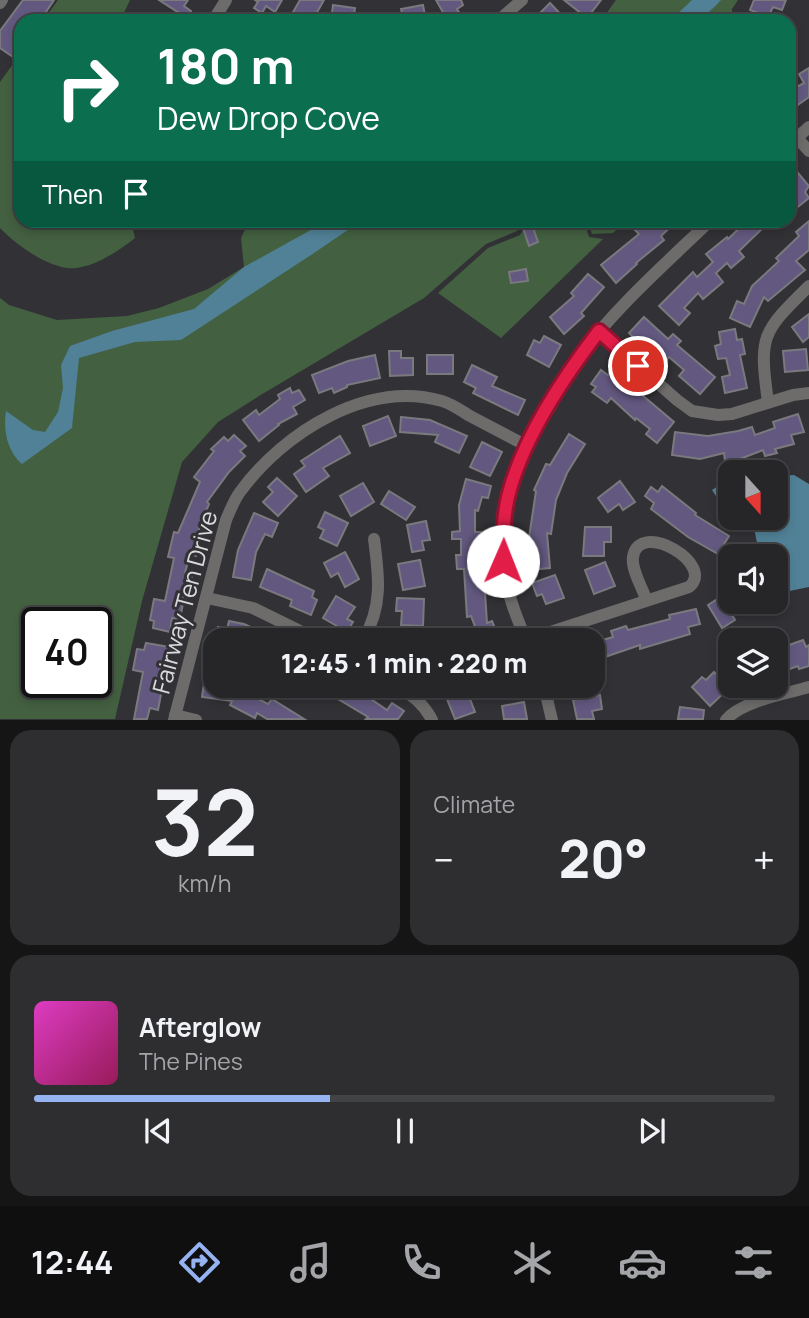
<!DOCTYPE html>
<meta charset="utf-8">
<style>
:root{--surface:#262628;--page:#2e2e30;--text:#f1f3f6;--muted:#a4a5a8;--line:#424345;--accent:#95b2f1}
body{margin:0;font-family:Manrope,sans-serif;background:var(--page);color:var(--text);height:100vh;display:flex;flex-direction:column;font-size:26px;white-space:nowrap}
*{box-sizing:border-box;margin:0}
p{font-size:23px;color:var(--muted)}
.icon{flex:none;width:38px;height:38px;fill:none;stroke:currentColor;stroke-width:2;stroke-linecap:round;stroke-linejoin:round}
.map{position:relative;height:720px;overflow:hidden}
.details{display:flex;flex-direction:column;gap:10px;padding:10px;background:#151516;flex:1}
.details>*{flex:none}
.hud{position:absolute;left:14px;top:14px;width:782px;height:214px;border-radius:21px;box-shadow:0 4px 10px #0003,0 0 0 2px var(--line);background:#0b6e4f;color:#fff;overflow:hidden}
.needle{width:46px;rotate:159deg}
.fabs{position:absolute;left:718px;top:460px;display:grid;gap:14px}
.fabs a{display:grid;place-items:center;width:70px;height:70px;border-radius:14px;background:var(--surface);box-shadow:0 4px 10px #0003,0 0 0 2px var(--line);font-size:35px}
.speed{position:absolute;left:21px;top:607px;display:flex;gap:14px;font-size:35px;font-weight:700;text-align:center}
.speed>*{display:grid;place-content:center;width:91px;height:91px;border-radius:50%;background:var(--surface);box-shadow:0 4px 10px #0003,0 0 0 2px var(--line);line-height:1}
.speed .limit{border:4px solid #111;border-radius:10px;background:#fff;color:#111}
.pin{position:absolute;display:grid;place-items:center;width:60px;height:60px;color:#fff;margin:-30px;border:4px solid #fff;border-radius:50%;box-shadow:0 2px 7px #0007}
.me{position:absolute;width:77px;margin:-38px;rotate:1deg;stroke-linejoin:round;filter:drop-shadow(0 0 5px #0008)}
.turn{display:flex;align-items:center;gap:24px;height:147px;padding:0 28px;font-size:32px}
.turn .icon{width:91px;height:91px;stroke-width:2.5}
.turn b{display:block;font-size:49px;line-height:60px}
.then{display:flex;align-items:center;height:66px;padding:0 28px;background:#0003;gap:14px;font-size:26px}
.big{font-size:52px;font-weight:800;line-height:1.1}
.details .tile{flex:1;display:flex;flex-direction:column;justify-content:center;gap:10px;min-width:0;padding:0 24px;border-radius:21px;background:var(--page)}
.details .dial{align-items:center;gap:0}
.dial b{font-size:91px;line-height:1}
.song{display:flex;align-items:center;gap:21px}
.cover{width:84px;height:84px;border-radius:10px;background:linear-gradient(135deg,hsl(310 70% 55%),hsl(330 70% 35%))}
.played{height:7px;border-radius:4px;background:linear-gradient(90deg,var(--accent) 40%,var(--line) 40%)}
.keys{display:flex;justify-content:space-around;direction:ltr}
.heat{display:flex;justify-content:space-between;align-items:center;font-size:38px;direction:ltr}
.details .tiles{flex:1;display:grid;gap:10px;grid-template-columns:1fr 1fr}
.tile:last-child{grid-column:span 2}
.trip{position:absolute;left:203px;top:628px;width:402px;height:70px;border-radius:21px;background:var(--surface);box-shadow:0 4px 10px #0003,0 0 0 2px var(--line);font-weight:800;line-height:70px;text-align:center}
.dock{display:flex;height:112px;justify-content:space-around;align-items:center;background:#0f0f10;color:var(--muted)}
.dock .icon{width:49px;height:49px}
.dock .on{color:var(--accent)}
.dock b{font-size:32px;color:var(--text)}
.map>svg:first-child{display:block}
.green{fill:#436040;fill-rule:evenodd}
.water{fill:#518197}
.building{fill:#635980;stroke:#7a797e;stroke-width:2}
.lines{fill:none;stroke-linecap:round;stroke-linejoin:round}
.minor{stroke:#6e6b6b;stroke-width:12}
.route-casing{stroke:#92132f;stroke-width:18}
.route{stroke:#e11d48;stroke-width:12}
.labels{text-anchor:middle;dominant-baseline:central;stroke-width:6;stroke-linejoin:round;paint-order:stroke}
.street-label{font-size:24px;fill:#dadadd;stroke:#323236}
</style>
<div class="map">
<svg width="809" height="720" viewBox="0 0 809 720">
<rect width="100%" height="100%" fill="#323236"/>
<g class="green">
<path d="M 58,0 L 130,0 L 120,21 L 43,21 Z"/>
<path d="M 616,0 L 738,0 L 732,9 L 732,21 L 601,21 Z"/>
<path d="M 21,53 L 21,220 L 131,221 L 135,238 C 120,250 96,266 76,268 C 52,271 16,245 0,228 L 0,82 Z"/>
<path d="M 249,221 L 523,221 L 517,231 L 486,244 L 424,298 L 259,396 L 218,422 L 182,462 L 142,601 L 115,719 L 0,719 L 0,298 L 9,305 L 57,320 L 127,316 L 159,308 L 208,289 L 244,267 L 241,238 ZM 37,623 L 96,623 L 96,682 L 37,682 Z"/>
<path d="M 528,221 L 584,221 L 589,237 L 603,239 L 501,338 L 438,293 L 488,248 L 520,235 Z"/>
<path d="M 588,221 L 588,220 L 626,221 L 613,233 L 592,234 Z"/>
</g>
<g class="water">
<path d="M 692,0 L 721,0 C 703,20 695,21 670,21 Z"/>
<path d="M 327,221 L 361,221 L 311,255 L 181,340 L 135,342 L 79,358 L 72,428 L 22,464 C 7,451 3,430 6,411 L 33,430 L 45,432 L 58,412 L 63,388 L 61,365 L 70,346 L 112,331 L 194,309 L 244,267 Z"/>
<path d="M 794,475 L 809,484 L 809,587 L 775,594 L 775,556 L 756,556 L 757,543 L 753,522 L 744,518 L 775,518 L 775,476 Z"/>
<path d="M 730,478 L 730,512 L 725,510 L 712,490 Z"/>
</g>
<g class="building">
<path d="M 23,0 L 54,0 L 40,21 L 21,21 L 21,47 L 13,57 L 0,48 L 0,31 Z"/>
<path d="M 159,0 L 188,0 L 184,6 L 191,11 L 187,18 Z"/>
<path d="M 255,0 L 282,0 L 275,12 L 266,6 L 262,13 L 254,8 L 258,2 Z"/>
<path d="M 300,0 L 324,0 L 312,21 L 288,21 Z"/>
<path d="M 436,0 L 461,0 L 463,5 L 457,9 L 464,21 L 448,21 Z"/>
<path d="M 564,0 L 601,0 L 587,18 Z"/>
<path d="M 754,0 L 786,0 L 782,10 L 773,7 L 768,17 L 750,10 Z"/>
<path d="M 550,3 L 567,21 L 545,21 L 539,14 Z"/>
<path d="M 333,5 L 355,8 L 353,21 L 331,21 Z"/>
<path d="M 423,5 L 426,21 L 404,21 L 401,9 Z"/>
<path d="M 372,13 L 391,14 L 391,21 L 372,21 Z"/>
<path d="M 809,68 L 809,97 L 789,111 L 789,91 L 804,83 L 799,74 Z"/>
<path d="M 798,173 L 809,186 L 805,192 L 809,198 L 789,214 L 789,181 Z"/>
<path d="M 644,220 L 678,220 L 661,236 L 664,240 L 636,263 L 637,264 L 616,283 L 601,265 L 639,234 L 634,229 Z"/>
<path d="M 748,220 L 771,220 L 739,251 L 744,257 L 731,268 L 727,263 L 716,273 L 723,282 L 703,299 L 698,293 L 684,308 L 690,313 L 679,325 L 659,306 L 693,272 L 697,277 L 713,262 L 706,254 L 727,237 L 728,239 Z"/>
<path d="M 809,221 L 809,250 L 796,261 L 805,270 L 768,301 L 764,297 L 750,327 L 730,318 L 737,301 L 744,304 L 752,286 L 779,261 L 776,258 L 799,236 L 796,232 Z"/>
<path d="M 532,225 L 538,242 L 529,246 L 523,228 Z"/>
<path d="M 526,269 L 528,281 L 511,283 L 509,272 Z"/>
<path d="M 588,274 L 604,287 L 581,313 L 584,316 L 564,334 L 550,317 L 574,296 L 571,293 Z"/>
<path d="M 809,314 L 809,337 L 803,342 L 792,327 Z"/>
<path d="M 644,317 L 668,339 L 673,334 L 681,341 L 677,345 L 715,377 L 700,394 L 679,376 L 684,370 L 669,357 L 662,366 L 629,333 Z"/>
<path d="M 735,329 L 737,340 L 742,339 L 745,354 L 740,355 L 747,388 L 725,393 L 722,377 L 730,375 L 726,358 L 718,359 L 715,346 L 721,344 L 719,332 Z"/>
<path d="M 544,336 L 561,345 L 549,367 L 527,355 L 534,340 L 540,343 Z"/>
<path d="M 806,349 L 808,370 L 785,372 L 783,351 Z"/>
<path d="M 389,351 L 401,351 L 401,358 L 413,358 L 413,375 L 390,376 Z"/>
<path d="M 375,355 L 380,378 L 347,385 L 347,387 L 334,393 L 332,388 L 319,393 L 312,375 L 348,361 Z"/>
<rect x="427" y="355" width="26" height="19"/>
<path d="M 472,365 L 497,377 L 492,386 L 525,400 L 518,415 L 473,393 L 476,388 L 464,382 Z"/>
<path d="M 601,370 L 608,375 L 611,371 L 629,384 L 674,422 L 657,443 L 646,434 L 650,429 L 636,418 L 635,420 L 611,398 L 607,403 L 592,392 L 596,387 L 591,384 Z"/>
<path d="M 290,388 L 292,393 L 299,390 L 305,400 L 293,407 L 297,414 L 278,424 L 279,425 L 259,441 L 243,420 L 256,410 L 259,415 L 280,399 L 278,395 Z"/>
<path d="M 798,414 L 804,432 L 791,435 L 794,444 L 775,449 L 777,453 L 765,456 L 763,450 L 740,459 L 725,461 L 724,453 L 700,459 L 672,455 L 675,432 L 708,436 L 738,431 L 752,427 L 755,435 L 775,428 L 773,422 Z"/>
<path d="M 388,416 L 396,436 L 370,446 L 363,426 Z"/>
<path d="M 401,417 L 430,420 L 467,436 L 459,453 L 435,442 L 438,435 L 400,432 Z"/>
<path d="M 569,434 L 585,444 L 567,473 L 556,500 L 551,534 L 547,533 L 550,568 L 530,570 L 528,544 L 536,491 L 534,490 L 546,464 L 550,465 Z"/>
<path d="M 234,435 L 246,446 L 240,451 L 245,456 L 229,472 L 207,502 L 209,504 L 196,537 L 200,538 L 196,556 L 190,554 L 185,573 L 192,575 L 187,599 L 184,598 L 180,619 L 172,618 L 170,632 L 153,628 L 154,621 L 150,620 L 154,599 L 165,601 L 174,558 L 168,557 L 174,532 L 178,533 L 200,482 L 194,477 L 214,451 L 211,449 L 224,437 L 228,441 Z"/>
<path d="M 340,436 L 350,453 L 323,468 L 329,476 L 306,492 L 294,474 L 305,466 L 301,461 Z"/>
<path d="M 482,442 L 502,452 L 490,476 L 470,467 Z"/>
<path d="M 277,478 L 297,496 L 278,516 L 263,502 L 273,492 L 268,487 Z"/>
<path d="M 466,479 L 491,486 L 488,498 L 482,497 L 478,511 L 475,510 L 475,532 L 481,532 L 487,623 L 492,621 L 500,640 L 480,640 L 471,616 L 467,617 L 464,569 L 457,569 L 456,555 L 461,555 L 461,539 L 452,539 L 452,532 L 460,531 L 459,505 Z"/>
<path d="M 620,481 L 635,502 L 623,510 L 619,504 L 608,512 L 598,498 Z"/>
<path d="M 363,483 L 374,502 L 351,516 L 340,496 Z"/>
<path d="M 662,486 L 696,513 L 695,515 L 729,536 L 718,554 L 688,537 L 651,509 L 654,503 L 645,496 L 651,487 L 658,492 Z"/>
<path d="M 389,491 L 415,507 L 406,520 L 381,504 Z"/>
<path d="M 325,512 L 348,523 L 337,546 L 320,538 L 324,530 L 318,527 Z"/>
<path d="M 254,513 L 278,523 L 272,537 L 265,534 L 256,552 L 251,580 L 233,577 L 238,550 Z"/>
<path d="M 426,521 L 430,540 L 422,541 L 424,550 L 412,552 L 407,525 Z"/>
<path d="M 585,527 L 611,527 L 611,542 L 604,542 L 604,556 L 583,556 Z"/>
<path d="M 345,552 L 359,579 L 345,587 L 338,573 L 331,577 L 324,563 Z"/>
<path d="M 420,560 L 425,586 L 403,590 L 398,564 Z"/>
<path d="M 605,562 L 615,586 L 594,594 L 585,570 Z"/>
<path d="M 267,569 L 314,591 L 312,597 L 317,600 L 311,615 L 290,606 L 292,600 L 260,587 Z"/>
<path d="M 555,575 L 564,598 L 546,604 L 542,594 L 537,596 L 532,583 Z"/>
<path d="M 730,591 L 730,602 L 735,602 L 739,608 L 731,613 L 735,620 L 722,628 L 708,605 Z"/>
<path d="M 336,596 L 355,607 L 347,619 L 353,622 L 347,632 L 323,618 Z"/>
<path d="M 397,598 L 424,599 L 423,626 L 401,625 L 402,611 L 396,611 Z"/>
<path d="M 696,609 L 700,624 L 688,627 L 690,634 L 640,649 L 640,645 L 605,657 L 599,641 L 613,637 L 611,631 L 626,626 L 628,630 L 670,619 L 669,615 Z"/>
<path d="M 229,621 L 244,624 L 280,640 L 215,640 L 218,627 L 227,629 Z"/>
<path d="M 803,640 L 806,647 L 809,645 L 809,666 L 799,669 L 798,666 L 775,674 L 775,650 Z"/>
<path d="M 146,643 L 170,647 L 158,710 L 150,708 L 147,719 L 134,719 L 143,672 L 133,670 L 137,649 L 144,650 Z"/>
<path d="M 206,670 L 215,671 L 215,686 L 250,686 L 256,689 L 252,696 L 268,704 L 272,699 L 304,719 L 267,719 L 257,713 L 255,718 L 230,705 L 232,701 L 202,697 Z"/>
<path d="M 714,672 L 729,688 L 710,706 L 692,687 L 702,677 L 706,680 Z"/>
<path d="M 304,686 L 355,686 L 372,696 L 371,699 L 387,710 L 392,703 L 404,711 L 398,719 L 366,719 L 368,717 L 326,692 L 323,698 Z"/>
<path d="M 459,689 L 462,696 L 468,694 L 475,712 L 455,719 L 445,694 Z"/>
<path d="M 600,695 L 602,709 L 592,711 L 594,719 L 577,719 L 573,700 Z"/>
<path d="M 524,702 L 527,719 L 504,719 L 502,706 Z"/>
<path d="M 680,707 L 704,710 L 703,719 L 678,719 Z"/>
</g>
<g class="lines">
<g class="minor">
<path d="M 0,3 L 2,0"/>
<path d="M 213,21 L 226,0"/>
<path d="M 498,21 L 522,0"/>
<path d="M 797,138 L 809,151"/>
<path d="M 789,145 L 809,127"/>
<path d="M 599,331 L 677,400 L 692,411 L 718,415 L 732,414 L 793,395 L 809,393"/>
<path d="M 768,402 C 759,336 761,333 809,286"/>
<path d="M 207,598 L 253,608 L 318,640"/>
<path d="M 363,640 C 383,607 379,576 374,539"/>
<path d="M 526,640 C 515,614 505,588 503,559 C 500,507 518,463 543,418 C 554,398 565,377 578,358 C 616,307 665,264 711,220"/>
<path d="M 526,640 L 689,587 C 717,565 639,518 633,557 C 631,569 642,587 646,599"/>
<path d="M 397,686 C 412,695 424,704 432,720"/>
<path d="M 544,686 L 552,720"/>
<path d="M 175,715 L 196,720"/>
<path d="M 174,720 L 226,520 C 230,511 234,500 240,492 C 284,432 367,380 442,401 C 452,404 462,411 470,416 C 489,426 508,436 527,446"/>
<path d="M 726,720 C 741,701 786,694 809,687"/>
</g>
</g>
<g class="lines">
<g class="route-casing">
<path id="route" d="M 503,561 C 503,540 503,518 508,497 C 522,439 563,378 599,331 L 638,366"/>
</g>
<use href="#route" class="route"/>
</g>
<g class="labels">
<g class="street-label">
<text transform="translate(184 602) rotate(-75)">Fairway Ten Drive</text>
</g>
</g>
</svg>
<div class="fabs">
<a><svg class="needle" viewBox="-14 -14 28 28"><path d="M0-13l5 13h-10z" fill="#e53935"/><path d="M0 13l5-13h-10z" fill="#a4a5a8"/></svg></a>
<a><svg class="icon" aria-label="sound" viewBox="0 0 24 24"><path d="M4 9h4l5-4v14l-5-4H4zM17 9q2 3 0 6"/></svg></a>
<a><svg class="icon" aria-label="layers" viewBox="0 0 24 24"><path d="M12 4l9 5-9 5-9-5zM3 14l9 5 9-5"/></svg></a>
</div>
<div class="speed"><div class="limit">40</div></div>
<div class="pin" style="left:638px;top:366px;background:#d93025"><svg class="icon" aria-label="arrive" viewBox="0 0 24 24"><path d="M6 21V4h12l-3 4 3 4H6"/></svg></div>
<svg class="me" style="left:503px;top:561px" viewBox="-20 -20 40 40"><circle r="19" fill="#fff"/><path d="M0-13L10 11 0 6-10 11z" fill="#e11d48"/></svg>
<div class="trip">12:45 · 1 min · 220 m</div>
<div class="hud">
<div class="turn"><svg class="icon" aria-label="right" viewBox="0 0 24 24"><path d="M7 20v-9h11M14 6l5 5-5 5"/></svg><div><b>180 m</b>Dew Drop Cove</div></div>
<div class="then">Then<svg class="icon" aria-label="arrive" viewBox="0 0 24 24"><path d="M6 21V4h12l-3 4 3 4H6"/></svg></div>
</div>
</div>
<section class="details">
<div class="tiles">
<div class="tile dial"><b>32</b><p>km/h</p></div>
<div class="tile"><p>Climate</p>
<div class="heat"><a>−</a><b class="big">20°</b><a>+</a></div>
</div>
<div class="tile">
<div class="song"><i class="cover"></i><div><b>Afterglow</b><p>The Pines</p></div></div>
<div class="played"></div>
<div class="keys"><svg class="icon" aria-label="previous" viewBox="0 0 24 24"><path d="M18 5L8 12l10 7zM5 5v14"/></svg><svg class="icon" aria-label="pause" viewBox="0 0 24 24"><path d="M8 5v14M16 5v14"/></svg><svg class="icon" aria-label="next" viewBox="0 0 24 24"><path d="M6 5l10 7-10 7zM19 5v14"/></svg></div>
</div>
</div>
</section>
<nav class="dock">
<b>12:44</b>
<svg class="icon on" aria-label="directions" viewBox="0 0 24 24"><path d="M12 3l9 9-9 9-9-9zM9 14v-3h6M13 9l2 2-2 2"/></svg>
<svg class="icon" aria-label="music" viewBox="0 0 24 24"><path d="M9 18V5l10-2v13"/><circle cx="6" cy="18" r="3"/><circle cx="16" cy="16" r="3"/></svg>
<svg class="icon" aria-label="phone" viewBox="0 0 24 24"><path d="M5 4h4l2 5-3 2q2 4 5 5l2-3 5 2v4C11 20 4 13 5 4z"/></svg>
<svg class="icon" aria-label="climate" viewBox="0 0 24 24"><path d="M12 3v18M4 7l16 10M4 17L20 7"/></svg>
<svg class="icon" aria-label="car" viewBox="0 0 24 24"><path d="M5 17H2v-5l4-1 3-4h7l3 4 3 1v5h-3M9 17h6M6 11h13"/><circle cx="7" cy="17" r="2"/><circle cx="17" cy="17" r="2"/></svg>
<svg class="icon" aria-label="filters" viewBox="0 0 24 24"><path d="M4 7h16M4 17h16"/><circle cx="9" cy="7" r="2"/><circle cx="15" cy="17" r="2"/></svg>
</nav>
